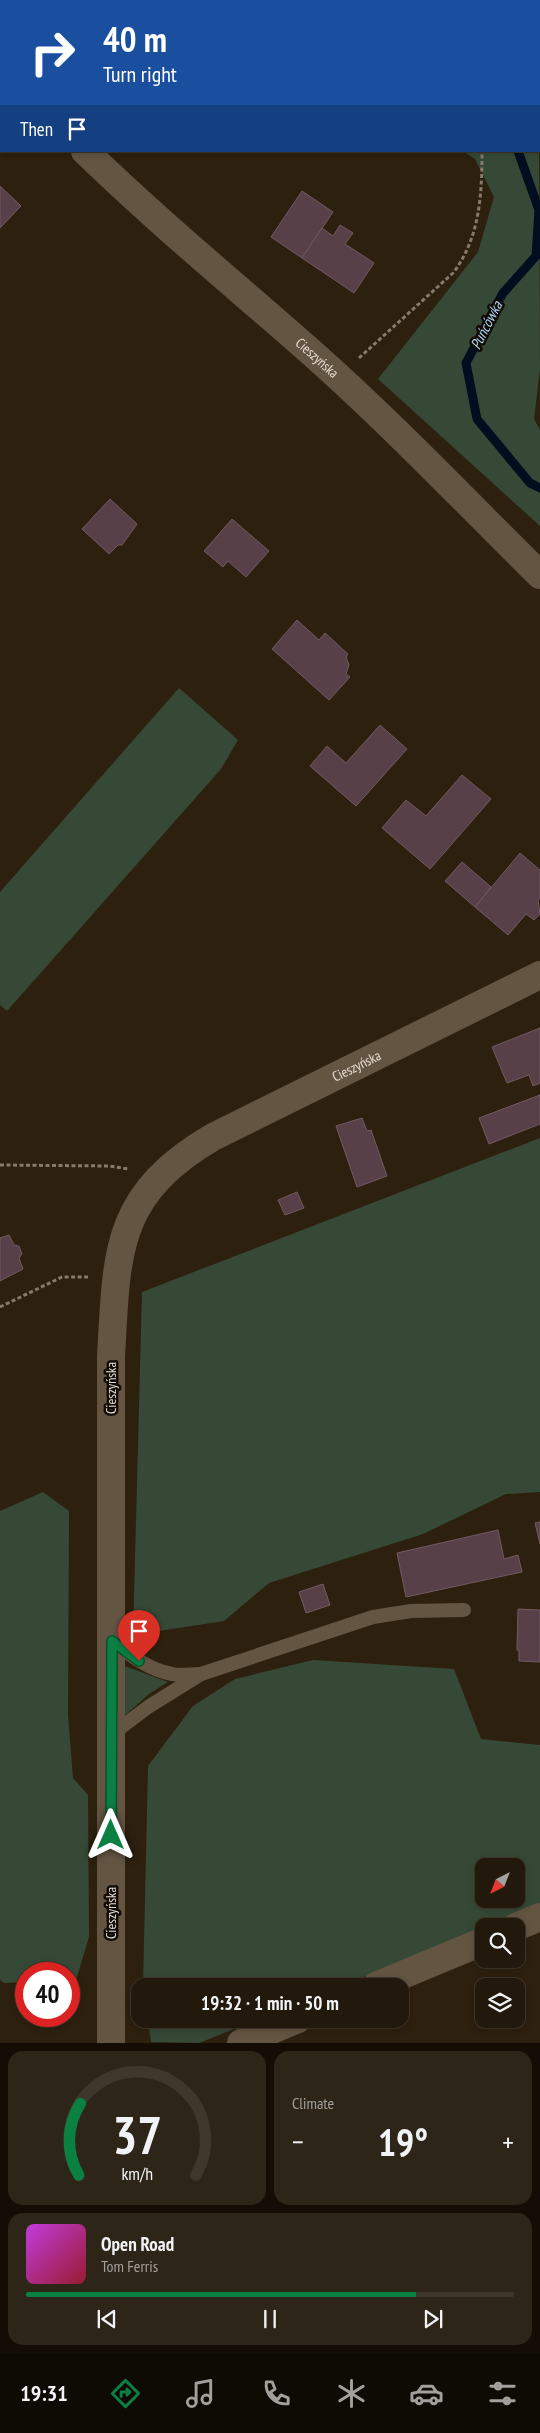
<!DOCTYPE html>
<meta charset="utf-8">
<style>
:root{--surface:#22180b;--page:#2e2519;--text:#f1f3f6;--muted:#a2a09d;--line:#3f372c;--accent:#0b8043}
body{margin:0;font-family:"PT Sans Narrow",sans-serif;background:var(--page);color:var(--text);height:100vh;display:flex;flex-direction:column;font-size:19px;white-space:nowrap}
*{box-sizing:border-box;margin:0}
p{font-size:16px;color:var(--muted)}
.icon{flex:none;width:28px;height:28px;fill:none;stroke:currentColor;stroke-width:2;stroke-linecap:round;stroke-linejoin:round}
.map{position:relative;height:2043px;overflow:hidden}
.drawer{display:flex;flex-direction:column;gap:8px;padding:8px;background:#130d06;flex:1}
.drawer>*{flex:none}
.hud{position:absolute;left:0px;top:0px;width:540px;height:152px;box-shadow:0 2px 8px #0003,0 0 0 1px var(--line);background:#1a4fa0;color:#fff;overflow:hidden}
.needle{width:32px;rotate:222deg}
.fabs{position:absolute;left:475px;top:1858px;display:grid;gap:10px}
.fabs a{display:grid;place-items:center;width:50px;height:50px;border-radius:10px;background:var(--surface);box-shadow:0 2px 8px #0003,0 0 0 1px var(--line);font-size:25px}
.speed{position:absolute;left:15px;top:1962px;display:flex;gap:10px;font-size:25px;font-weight:700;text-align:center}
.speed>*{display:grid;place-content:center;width:65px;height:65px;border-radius:50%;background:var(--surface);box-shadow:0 2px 8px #0003,0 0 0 1px var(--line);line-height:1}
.speed .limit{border:8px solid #d22;background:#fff;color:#111}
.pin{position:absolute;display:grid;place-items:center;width:42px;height:42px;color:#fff;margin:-51px -21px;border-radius:50% 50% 50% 0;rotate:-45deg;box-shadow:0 0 5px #0007}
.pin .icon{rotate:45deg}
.me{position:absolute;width:55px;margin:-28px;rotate:0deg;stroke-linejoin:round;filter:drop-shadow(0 0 4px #0008)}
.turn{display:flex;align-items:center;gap:18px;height:105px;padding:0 20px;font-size:22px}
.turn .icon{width:65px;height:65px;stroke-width:2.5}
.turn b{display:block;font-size:35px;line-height:42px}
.then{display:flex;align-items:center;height:48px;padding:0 20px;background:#0003;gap:10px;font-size:19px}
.big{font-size:38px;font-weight:700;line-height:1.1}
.drawer .tile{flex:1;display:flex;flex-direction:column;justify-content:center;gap:8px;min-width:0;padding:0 18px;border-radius:15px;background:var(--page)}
.drawer .dial{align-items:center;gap:0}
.dial svg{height:130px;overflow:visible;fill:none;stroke:var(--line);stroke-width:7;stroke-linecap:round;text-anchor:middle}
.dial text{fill:var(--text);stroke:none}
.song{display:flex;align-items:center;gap:15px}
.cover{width:60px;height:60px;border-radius:8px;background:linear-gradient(135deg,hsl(290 70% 55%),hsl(350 70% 35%))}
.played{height:5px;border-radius:2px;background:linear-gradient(90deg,var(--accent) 80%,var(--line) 80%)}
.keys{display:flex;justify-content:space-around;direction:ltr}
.heat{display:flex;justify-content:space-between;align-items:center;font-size:28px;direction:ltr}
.drawer .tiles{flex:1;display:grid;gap:8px;grid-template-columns:1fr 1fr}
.tile:last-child{grid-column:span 2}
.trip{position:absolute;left:131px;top:1978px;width:278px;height:50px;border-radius:15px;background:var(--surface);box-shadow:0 2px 8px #0003,0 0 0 1px var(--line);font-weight:700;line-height:50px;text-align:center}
.dock{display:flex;height:80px;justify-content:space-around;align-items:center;background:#0e0a04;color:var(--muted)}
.dock .icon{width:35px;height:35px}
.dock .current{color:var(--accent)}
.dock b{font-size:22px;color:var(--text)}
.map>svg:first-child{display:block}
.green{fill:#364936;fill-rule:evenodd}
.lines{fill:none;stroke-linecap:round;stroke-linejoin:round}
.stream{stroke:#000e20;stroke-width:9}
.building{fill:#584049;stroke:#715962}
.path{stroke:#857a6c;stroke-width:3;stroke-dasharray:4 2.5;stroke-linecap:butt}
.lane{stroke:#645442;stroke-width:14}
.street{stroke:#645442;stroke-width:28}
.secondary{stroke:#645442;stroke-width:28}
.route-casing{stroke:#07532c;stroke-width:12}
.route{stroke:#0b8043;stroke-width:9}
.labels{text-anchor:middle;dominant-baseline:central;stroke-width:5;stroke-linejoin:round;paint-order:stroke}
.street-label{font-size:14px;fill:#e5dcd1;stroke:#110b05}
.water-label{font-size:15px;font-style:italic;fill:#add6f7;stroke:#110b05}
</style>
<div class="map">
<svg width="540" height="2043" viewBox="0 0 540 2043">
<rect width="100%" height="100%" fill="#2e200f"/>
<g class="green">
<path d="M 323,0 L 400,0 L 401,1 L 323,1 Z"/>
<path d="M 539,107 L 540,369 L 534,419 L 540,430 L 540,526 L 378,379 L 478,252 L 494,197 L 475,159 L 463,151 L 539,151 Z"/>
<path d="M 179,688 L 238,740 L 221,769 L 7,1011 L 0,1005 L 0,892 Z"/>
<path d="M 540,1138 L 540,1492 L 506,1494 L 423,1534 L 269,1583 L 224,1621 L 133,1635 L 142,1292 Z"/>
<path d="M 43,1492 L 69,1511 L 68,1715 L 73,1778 L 88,1795 L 89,1937 L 76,1980 L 69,1980 L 69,1974 L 26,1974 L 26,1982 L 4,1983 L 0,1980 L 0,1511 Z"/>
<path d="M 313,1660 L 454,1669 L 481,1739 L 540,1745 L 540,1907 L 492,1926 L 484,1926 L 484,1929 L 341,1986 L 143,1986 L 148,1766 L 193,1706 L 235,1679 ZM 484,1866 L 516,1866 L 516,1899 L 484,1899 Z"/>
<path d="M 122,1665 L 168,1682 L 149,1694 L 122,1718 Z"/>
<path d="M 148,2019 L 259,2019 L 199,2043 L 151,2042 Z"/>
</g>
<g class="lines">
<g class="stream">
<path d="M 362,0 L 362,1"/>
<path d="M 518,151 L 539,210 L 536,256 L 503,293 L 466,363 L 477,419 L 530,483 L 540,488"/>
</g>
</g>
<g class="building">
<path d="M 49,0 L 104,0 L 103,1 Z"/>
<path d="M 0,186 L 21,206 L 0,228 Z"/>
<path d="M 302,191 L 333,212 L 302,258 L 271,237 Z"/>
<path d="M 340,225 L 353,233 L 345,244 L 374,263 L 354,293 L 302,258 L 322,228 L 333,236 Z"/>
<path d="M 110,499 L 137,524 L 122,545 L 118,545 L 109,554 L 82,529 Z"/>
<path d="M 232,519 L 269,551 L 246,577 L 228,561 L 223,567 L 204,551 Z"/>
<path d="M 297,620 L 319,640 L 325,633 L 348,654 L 346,657 L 349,665 L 346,674 L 350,677 L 329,700 L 272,649 Z"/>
<path d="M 380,725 L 407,749 L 356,806 L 310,766 L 327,746 L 346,763 Z"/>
<path d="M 462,775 L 491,799 L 430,869 L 382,828 L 406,800 L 426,816 Z"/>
<path d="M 520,853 L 540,870 L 540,898 L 538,900 L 540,914 L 534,920 L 526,914 L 508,935 L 475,907 Z"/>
<path d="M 462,862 L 491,887 L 475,907 L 445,881 Z"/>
<path d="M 540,1028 L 540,1083 L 533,1086 L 529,1075 L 507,1083 L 492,1047 Z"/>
<path d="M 540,1095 L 540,1124 L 489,1144 L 479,1118 Z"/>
<path d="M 362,1118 L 367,1131 L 371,1130 L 387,1176 L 357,1187 L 336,1126 Z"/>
<path d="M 297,1192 L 304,1208 L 285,1215 L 278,1200 Z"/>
<path d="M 9,1235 L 14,1245 L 19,1246 L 22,1254 L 19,1258 L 23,1269 L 0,1281 L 0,1238 Z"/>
<path d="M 540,1522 L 540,1544 L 535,1523 Z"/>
<path d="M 498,1530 L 504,1559 L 518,1555 L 522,1572 L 406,1597 L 397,1553 Z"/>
<path d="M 323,1584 L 330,1605 L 306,1613 L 299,1592 Z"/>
<path d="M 518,1609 L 540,1610 L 540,1662 L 519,1661 L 519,1651 L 517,1650 Z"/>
</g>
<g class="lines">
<g class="path">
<path d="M 500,1 L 500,0"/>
<path d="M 359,358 L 453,273 C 480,238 482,194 482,151"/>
<path d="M 0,1165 L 109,1166 L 129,1169"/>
<path d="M 0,1307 L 62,1277 L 88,1277"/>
</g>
<g class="lane">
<path d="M 112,1641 C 130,1655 149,1670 172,1674 C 180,1676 191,1674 200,1674"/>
<path d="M 111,1735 L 148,1707 L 201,1674 L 373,1617 L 411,1611 L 464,1610"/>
</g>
<g class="street">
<path d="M 516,1927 L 540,1917"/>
<path d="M 376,1986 L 484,1941"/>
<path d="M 241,2043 L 298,2019"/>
</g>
<g class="secondary">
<path d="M 0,64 L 1,65"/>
<path id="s1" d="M 85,151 C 158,222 236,286 312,353 C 391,423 464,500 540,575"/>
<path id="s2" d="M 111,2043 L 111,1356 C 117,1252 114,1195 213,1137 L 540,975"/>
</g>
</g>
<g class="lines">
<g class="route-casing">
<path id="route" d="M 111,1835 L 112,1641 L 139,1661"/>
</g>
<use href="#route" class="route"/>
</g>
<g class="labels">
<g class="street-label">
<text stroke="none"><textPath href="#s1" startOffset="311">Cieszyńska</textPath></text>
<text stroke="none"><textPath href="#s2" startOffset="1104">Cieszyńska</textPath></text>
<text transform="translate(111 1388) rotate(-90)">Cieszyńska</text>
<text transform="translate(111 1913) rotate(-90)">Cieszyńska</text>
</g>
<g class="water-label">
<text transform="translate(486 325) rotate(-63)">Puńcówka</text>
</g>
</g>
</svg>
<div class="fabs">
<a><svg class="needle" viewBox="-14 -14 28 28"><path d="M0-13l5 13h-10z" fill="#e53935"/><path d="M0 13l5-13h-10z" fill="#a2a09d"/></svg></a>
<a><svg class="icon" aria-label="search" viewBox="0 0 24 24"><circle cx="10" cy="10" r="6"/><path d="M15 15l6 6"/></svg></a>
<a><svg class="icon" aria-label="layers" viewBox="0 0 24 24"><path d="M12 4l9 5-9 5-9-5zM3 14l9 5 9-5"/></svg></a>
</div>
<div class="speed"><div class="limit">40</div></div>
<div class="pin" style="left:139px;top:1661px;background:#d93025"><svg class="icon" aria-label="arrive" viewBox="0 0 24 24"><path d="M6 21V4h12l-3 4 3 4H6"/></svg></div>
<svg class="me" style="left:111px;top:1835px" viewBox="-20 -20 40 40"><path d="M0-17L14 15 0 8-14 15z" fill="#0b8043" stroke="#fff" stroke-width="4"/></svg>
<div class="trip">19:32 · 1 min · 50 m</div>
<div class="hud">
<div class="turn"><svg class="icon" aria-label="right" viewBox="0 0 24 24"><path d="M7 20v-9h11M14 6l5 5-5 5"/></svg><div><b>40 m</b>Turn right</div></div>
<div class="then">Then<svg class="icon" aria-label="arrive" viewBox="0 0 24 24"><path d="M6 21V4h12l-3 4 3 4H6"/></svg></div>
</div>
</div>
<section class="drawer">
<div class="tiles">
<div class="tile dial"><svg viewBox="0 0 100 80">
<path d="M14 69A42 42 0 1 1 86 69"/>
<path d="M14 69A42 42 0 0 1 15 25" stroke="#0b8043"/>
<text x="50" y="56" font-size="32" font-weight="700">37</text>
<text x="50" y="72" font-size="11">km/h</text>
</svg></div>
<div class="tile"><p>Climate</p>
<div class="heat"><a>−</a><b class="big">19°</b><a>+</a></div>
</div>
<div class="tile">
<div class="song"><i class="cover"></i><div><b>Open Road</b><p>Tom Ferris</p></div></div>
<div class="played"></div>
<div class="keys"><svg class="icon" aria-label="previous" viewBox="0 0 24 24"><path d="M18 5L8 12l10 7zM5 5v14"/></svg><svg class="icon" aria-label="pause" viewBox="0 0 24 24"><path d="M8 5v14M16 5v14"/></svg><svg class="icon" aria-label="next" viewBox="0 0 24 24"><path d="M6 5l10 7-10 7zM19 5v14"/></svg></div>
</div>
</div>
</section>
<nav class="dock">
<b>19:31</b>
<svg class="icon current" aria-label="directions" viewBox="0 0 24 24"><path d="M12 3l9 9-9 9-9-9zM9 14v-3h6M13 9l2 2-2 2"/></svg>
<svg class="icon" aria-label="music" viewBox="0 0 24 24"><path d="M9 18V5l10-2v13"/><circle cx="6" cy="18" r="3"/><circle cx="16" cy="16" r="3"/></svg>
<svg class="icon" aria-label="phone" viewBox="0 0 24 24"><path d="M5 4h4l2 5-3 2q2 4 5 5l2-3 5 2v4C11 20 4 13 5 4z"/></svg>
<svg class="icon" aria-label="climate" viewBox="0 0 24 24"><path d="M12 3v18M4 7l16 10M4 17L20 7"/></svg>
<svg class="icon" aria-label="car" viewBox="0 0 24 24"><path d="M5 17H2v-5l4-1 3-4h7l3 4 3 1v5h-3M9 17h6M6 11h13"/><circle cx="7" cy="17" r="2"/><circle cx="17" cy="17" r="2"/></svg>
<svg class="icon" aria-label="filters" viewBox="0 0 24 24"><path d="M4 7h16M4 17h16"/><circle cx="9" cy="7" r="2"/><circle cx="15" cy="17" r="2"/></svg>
</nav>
